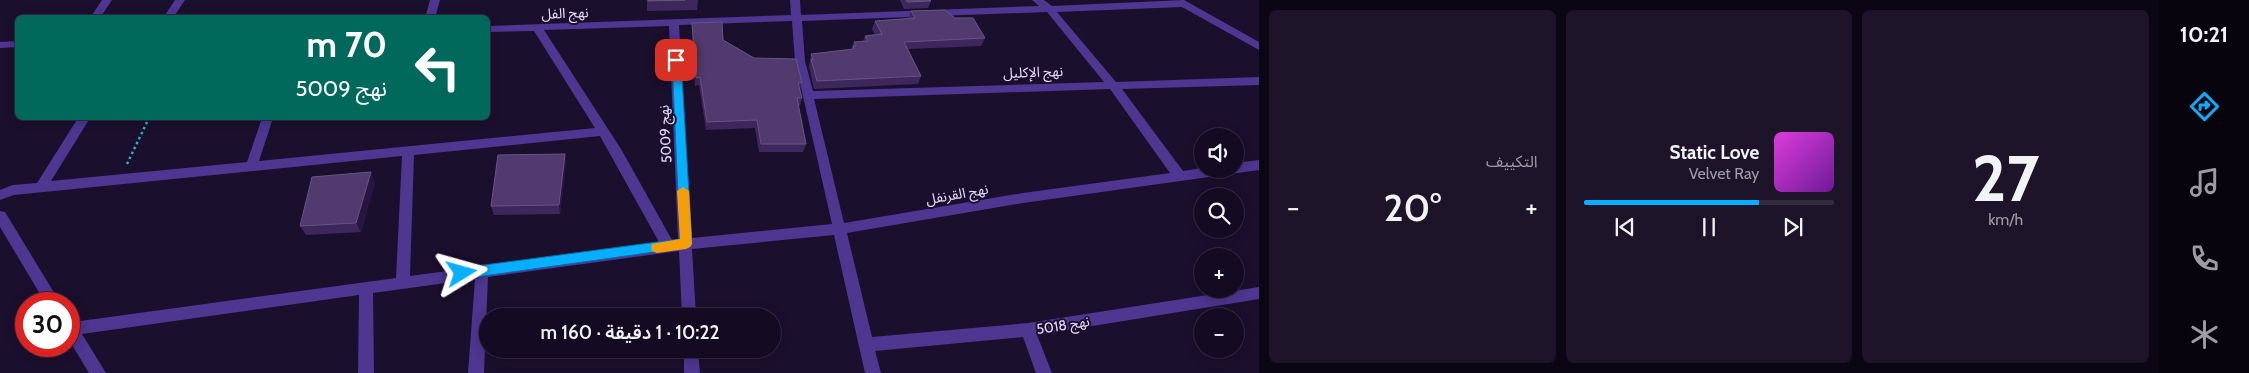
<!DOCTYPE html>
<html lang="ar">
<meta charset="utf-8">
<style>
:root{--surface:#140b22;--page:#1d142a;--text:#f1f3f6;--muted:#9d9ba5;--line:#332b40;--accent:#08afff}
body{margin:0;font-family:Cabin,"Noto Sans Arabic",sans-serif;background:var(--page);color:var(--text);direction:rtl;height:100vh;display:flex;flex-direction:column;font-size:19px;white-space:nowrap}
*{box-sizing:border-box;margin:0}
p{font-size:16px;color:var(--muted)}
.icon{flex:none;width:28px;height:28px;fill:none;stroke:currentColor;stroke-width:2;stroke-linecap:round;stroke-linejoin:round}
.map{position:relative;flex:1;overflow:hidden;direction:ltr}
.panel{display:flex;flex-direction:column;gap:10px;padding:10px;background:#0b0613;width:900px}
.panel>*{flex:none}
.top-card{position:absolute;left:15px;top:15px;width:475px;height:105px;border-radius:8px;box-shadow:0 2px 12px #0003,0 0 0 1px var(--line);direction:rtl;background:#00695c;color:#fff;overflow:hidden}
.buttons{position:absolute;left:1194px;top:128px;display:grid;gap:10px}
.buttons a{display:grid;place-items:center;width:50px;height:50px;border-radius:50%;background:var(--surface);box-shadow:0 2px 12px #0003,0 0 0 1px var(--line);font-size:25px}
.speed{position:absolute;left:15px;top:292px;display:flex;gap:10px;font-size:25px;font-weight:700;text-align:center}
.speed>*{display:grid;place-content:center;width:65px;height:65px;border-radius:50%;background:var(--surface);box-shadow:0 2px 12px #0003,0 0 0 1px var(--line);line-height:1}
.speed .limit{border:8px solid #d22;background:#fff;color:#111}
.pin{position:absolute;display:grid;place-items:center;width:42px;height:42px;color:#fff;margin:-21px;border-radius:10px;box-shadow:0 2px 8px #0006}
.me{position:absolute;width:55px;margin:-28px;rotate:82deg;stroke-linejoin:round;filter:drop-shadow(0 0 4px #0008)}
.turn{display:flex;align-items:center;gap:18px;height:105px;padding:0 20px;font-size:22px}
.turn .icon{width:65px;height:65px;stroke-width:2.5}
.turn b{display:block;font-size:35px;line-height:42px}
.big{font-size:38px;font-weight:600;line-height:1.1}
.panel .widget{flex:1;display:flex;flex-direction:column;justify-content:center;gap:8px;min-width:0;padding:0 18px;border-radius:8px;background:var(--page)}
.panel .dial{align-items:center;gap:0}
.dial b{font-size:65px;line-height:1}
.song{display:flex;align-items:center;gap:15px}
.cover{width:60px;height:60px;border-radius:8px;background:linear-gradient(135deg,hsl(300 70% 55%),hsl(280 70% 35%))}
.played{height:5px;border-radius:2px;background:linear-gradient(90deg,var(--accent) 70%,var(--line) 70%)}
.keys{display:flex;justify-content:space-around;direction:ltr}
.heat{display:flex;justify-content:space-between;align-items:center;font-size:28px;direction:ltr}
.panel .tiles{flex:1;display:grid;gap:10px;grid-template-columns:repeat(3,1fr)}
.trip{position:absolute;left:479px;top:308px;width:302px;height:50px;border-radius:25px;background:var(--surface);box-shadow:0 2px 12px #0003,0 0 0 1px var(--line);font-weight:600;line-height:50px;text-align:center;direction:rtl}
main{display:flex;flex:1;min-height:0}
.menu{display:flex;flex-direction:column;width:90px;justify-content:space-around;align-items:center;background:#08040e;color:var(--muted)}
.menu .icon{width:35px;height:35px}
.menu .on{color:var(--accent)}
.menu b{font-size:22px;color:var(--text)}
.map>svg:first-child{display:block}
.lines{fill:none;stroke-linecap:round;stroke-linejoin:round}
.path{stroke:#25aec9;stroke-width:2.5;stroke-dasharray:2.5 3;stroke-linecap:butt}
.minor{fill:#4e3691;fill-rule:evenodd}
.wall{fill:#3e275c}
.shaded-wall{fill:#281542}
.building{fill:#503a6e;stroke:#685484}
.route{fill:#08afff;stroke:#0572a6}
.slow{fill:#f59e0b}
.labels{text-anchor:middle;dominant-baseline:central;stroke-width:4;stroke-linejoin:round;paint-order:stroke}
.street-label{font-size:14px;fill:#e8dcff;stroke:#1b0f2e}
</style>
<main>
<nav class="menu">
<b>10:21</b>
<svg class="icon on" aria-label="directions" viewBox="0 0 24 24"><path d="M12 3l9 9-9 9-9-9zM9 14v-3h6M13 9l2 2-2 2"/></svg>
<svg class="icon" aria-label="music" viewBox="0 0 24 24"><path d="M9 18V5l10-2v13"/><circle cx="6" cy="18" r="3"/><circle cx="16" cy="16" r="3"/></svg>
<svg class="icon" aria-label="phone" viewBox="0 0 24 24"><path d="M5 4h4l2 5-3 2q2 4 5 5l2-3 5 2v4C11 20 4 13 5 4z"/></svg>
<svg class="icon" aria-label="climate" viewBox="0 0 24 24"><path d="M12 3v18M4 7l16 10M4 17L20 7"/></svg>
</nav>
<section class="panel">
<div class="tiles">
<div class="widget dial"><b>27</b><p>km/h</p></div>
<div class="widget">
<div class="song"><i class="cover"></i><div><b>Static Love</b><p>Velvet Ray</p></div></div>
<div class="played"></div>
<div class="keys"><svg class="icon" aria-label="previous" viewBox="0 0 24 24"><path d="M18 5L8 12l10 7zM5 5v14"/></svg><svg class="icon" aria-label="pause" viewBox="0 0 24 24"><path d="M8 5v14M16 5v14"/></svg><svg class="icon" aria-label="next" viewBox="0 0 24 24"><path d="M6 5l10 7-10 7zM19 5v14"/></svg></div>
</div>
<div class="widget"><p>التكييف</p>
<div class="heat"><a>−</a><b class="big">20°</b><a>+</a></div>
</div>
</div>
</section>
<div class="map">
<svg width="1259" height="373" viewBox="0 0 1259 373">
<rect width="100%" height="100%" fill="#1b0f2e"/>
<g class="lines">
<path class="path" d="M 127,164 L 149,118"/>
<g class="minor">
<path d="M 102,0 L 112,0 L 100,18 L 90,18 Z"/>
<path d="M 175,0 L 185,0 L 173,18 L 163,18 Z"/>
<path d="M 430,0 L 440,0 L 435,18 L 425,18 Z"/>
<path d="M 790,0 L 800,0 L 801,15 L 1039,6 L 1032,0 L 1044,0 L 1052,6 L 1184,0 L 1259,42 L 1259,50 L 1182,7 L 1057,12 L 1116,82 L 1259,77 L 1259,85 L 1122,89 L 1183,171 L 1202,168 L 1235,169 L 1235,163 L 1259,160 L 1259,170 L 1023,203 L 847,233 L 872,337 L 1028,323 L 1259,287 L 1259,299 L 1037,335 L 1052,373 L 1036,373 L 1023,337 L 875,351 L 881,373 L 865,373 L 834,235 L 692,249 L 696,316 L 682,316 L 679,251 L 488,277 L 484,373 L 468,373 L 475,279 L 373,293 L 374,373 L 358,373 L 359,295 L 82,334 L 106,373 L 89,373 L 69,340 L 69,320 L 73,322 L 396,278 L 402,156 L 14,195 L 0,200 L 0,190 L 13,185 L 37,183 L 78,118 L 90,118 L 51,181 L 247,162 L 262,118 L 273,118 L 259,161 L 595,128 L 534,31 L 488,32 L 488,26 L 791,15 ZM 1047,12 L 1104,82 L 813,91 L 805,61 L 802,21 ZM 792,21 L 795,61 L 832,224 L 692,238 L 679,25 ZM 669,26 L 678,239 L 672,240 L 621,149 L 544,30 ZM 1110,89 L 1170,173 L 1023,193 L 844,223 L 814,99 ZM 600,136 L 659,242 L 486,266 L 482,264 L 477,267 L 410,276 L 414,155 Z"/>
<path d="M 18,41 L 18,47 L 0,48 L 0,42 Z"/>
<path d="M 0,211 L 5,212 L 61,304 L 46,304 L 0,227 Z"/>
<path d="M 684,349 L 698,349 L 700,373 L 684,373 Z"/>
</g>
</g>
<g class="wall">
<path d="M 647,0 L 698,0 L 697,10 L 647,11 Z"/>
<path d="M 900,0 L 930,0 L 931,1 L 928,8 L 904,9 Z"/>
<path d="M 911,11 L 955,18 L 985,38 L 981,46 L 908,49 L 921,76 L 918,84 L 814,89 L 809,67 L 811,54 L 851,49 L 854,42 L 863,41 L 865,36 L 875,35 L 872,29 L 875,21 L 908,19 Z"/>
<path d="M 692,23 L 754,58 L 802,83 L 800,90 L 802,98 L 800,106 L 798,106 L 806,144 L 803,152 L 759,152 L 755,128 L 706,130 L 699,85 L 695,86 L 692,31 Z"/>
<path d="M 566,163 L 560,214 L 494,215 L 491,206 Z"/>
<path d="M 375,182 L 361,232 L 306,235 L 300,226 Z"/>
</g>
<g class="shaded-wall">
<path d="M 565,154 L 566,163 L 560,214 L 559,205 Z"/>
<path d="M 371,172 L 375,182 L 361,232 L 356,223 Z"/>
</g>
<g class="building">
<path d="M 648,0 L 685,0 L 648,1 Z"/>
<path d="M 906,0 L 930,0 L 931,1 L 907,2 Z"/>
<path d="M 945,10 L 955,18 L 973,18 L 985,38 L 904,42 L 921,76 L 817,81 L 811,59 L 813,60 L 811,54 L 854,49 L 853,46 L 856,46 L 854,42 L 868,41 L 865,36 L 882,34 L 875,21 L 915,18 L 911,11 Z"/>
<path d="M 722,22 L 723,40 L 754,58 L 796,59 L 802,83 L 798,83 L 802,98 L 797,98 L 806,144 L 761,144 L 757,120 L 707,122 L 700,77 L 696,78 L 692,23 Z"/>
<path d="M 565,154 L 559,205 L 491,206 L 498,155 Z"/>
<path d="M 371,172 L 356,223 L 300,226 L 312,177 Z"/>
</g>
<path class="route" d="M 676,57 L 681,60 L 692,244 L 690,247 L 462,279 L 458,277 L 456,273 L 458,270 L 462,268 L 680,239 L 672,60 Z"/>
<path class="slow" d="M 683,187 L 689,191 L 692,244 L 690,247 L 686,249 L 657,253 L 652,251 L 651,247 L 652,244 L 680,239 L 677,191 Z"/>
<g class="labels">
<g class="street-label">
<text transform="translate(565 13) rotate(-2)">نهج الفل</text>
<text transform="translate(1033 72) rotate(-2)">نهج الإكليل</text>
<text transform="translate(665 134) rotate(-93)">نهج 5009</text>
<text transform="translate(957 194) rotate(-10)">نهج القرنفل</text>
<text transform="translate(1063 325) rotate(-9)">نهج 5018</text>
</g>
</g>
</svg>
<div class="buttons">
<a><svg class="icon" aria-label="sound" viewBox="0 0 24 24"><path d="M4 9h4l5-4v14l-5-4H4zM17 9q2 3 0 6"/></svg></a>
<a><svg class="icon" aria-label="search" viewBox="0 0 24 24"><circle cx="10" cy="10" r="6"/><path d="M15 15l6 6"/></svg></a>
<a>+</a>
<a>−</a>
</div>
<div class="speed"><div class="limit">30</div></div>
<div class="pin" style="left:676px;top:60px;background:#d93025"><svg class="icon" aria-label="arrive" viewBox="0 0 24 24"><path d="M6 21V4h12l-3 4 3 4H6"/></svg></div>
<svg class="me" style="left:462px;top:273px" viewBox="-20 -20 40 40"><path d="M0-17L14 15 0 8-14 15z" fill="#08afff" stroke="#fff" stroke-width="4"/></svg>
<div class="trip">10:22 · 1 دقيقة · 160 m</div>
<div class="top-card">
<div class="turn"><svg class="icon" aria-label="left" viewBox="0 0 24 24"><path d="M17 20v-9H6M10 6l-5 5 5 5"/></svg><div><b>70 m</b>نهج 5009</div></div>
</div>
</div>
</main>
